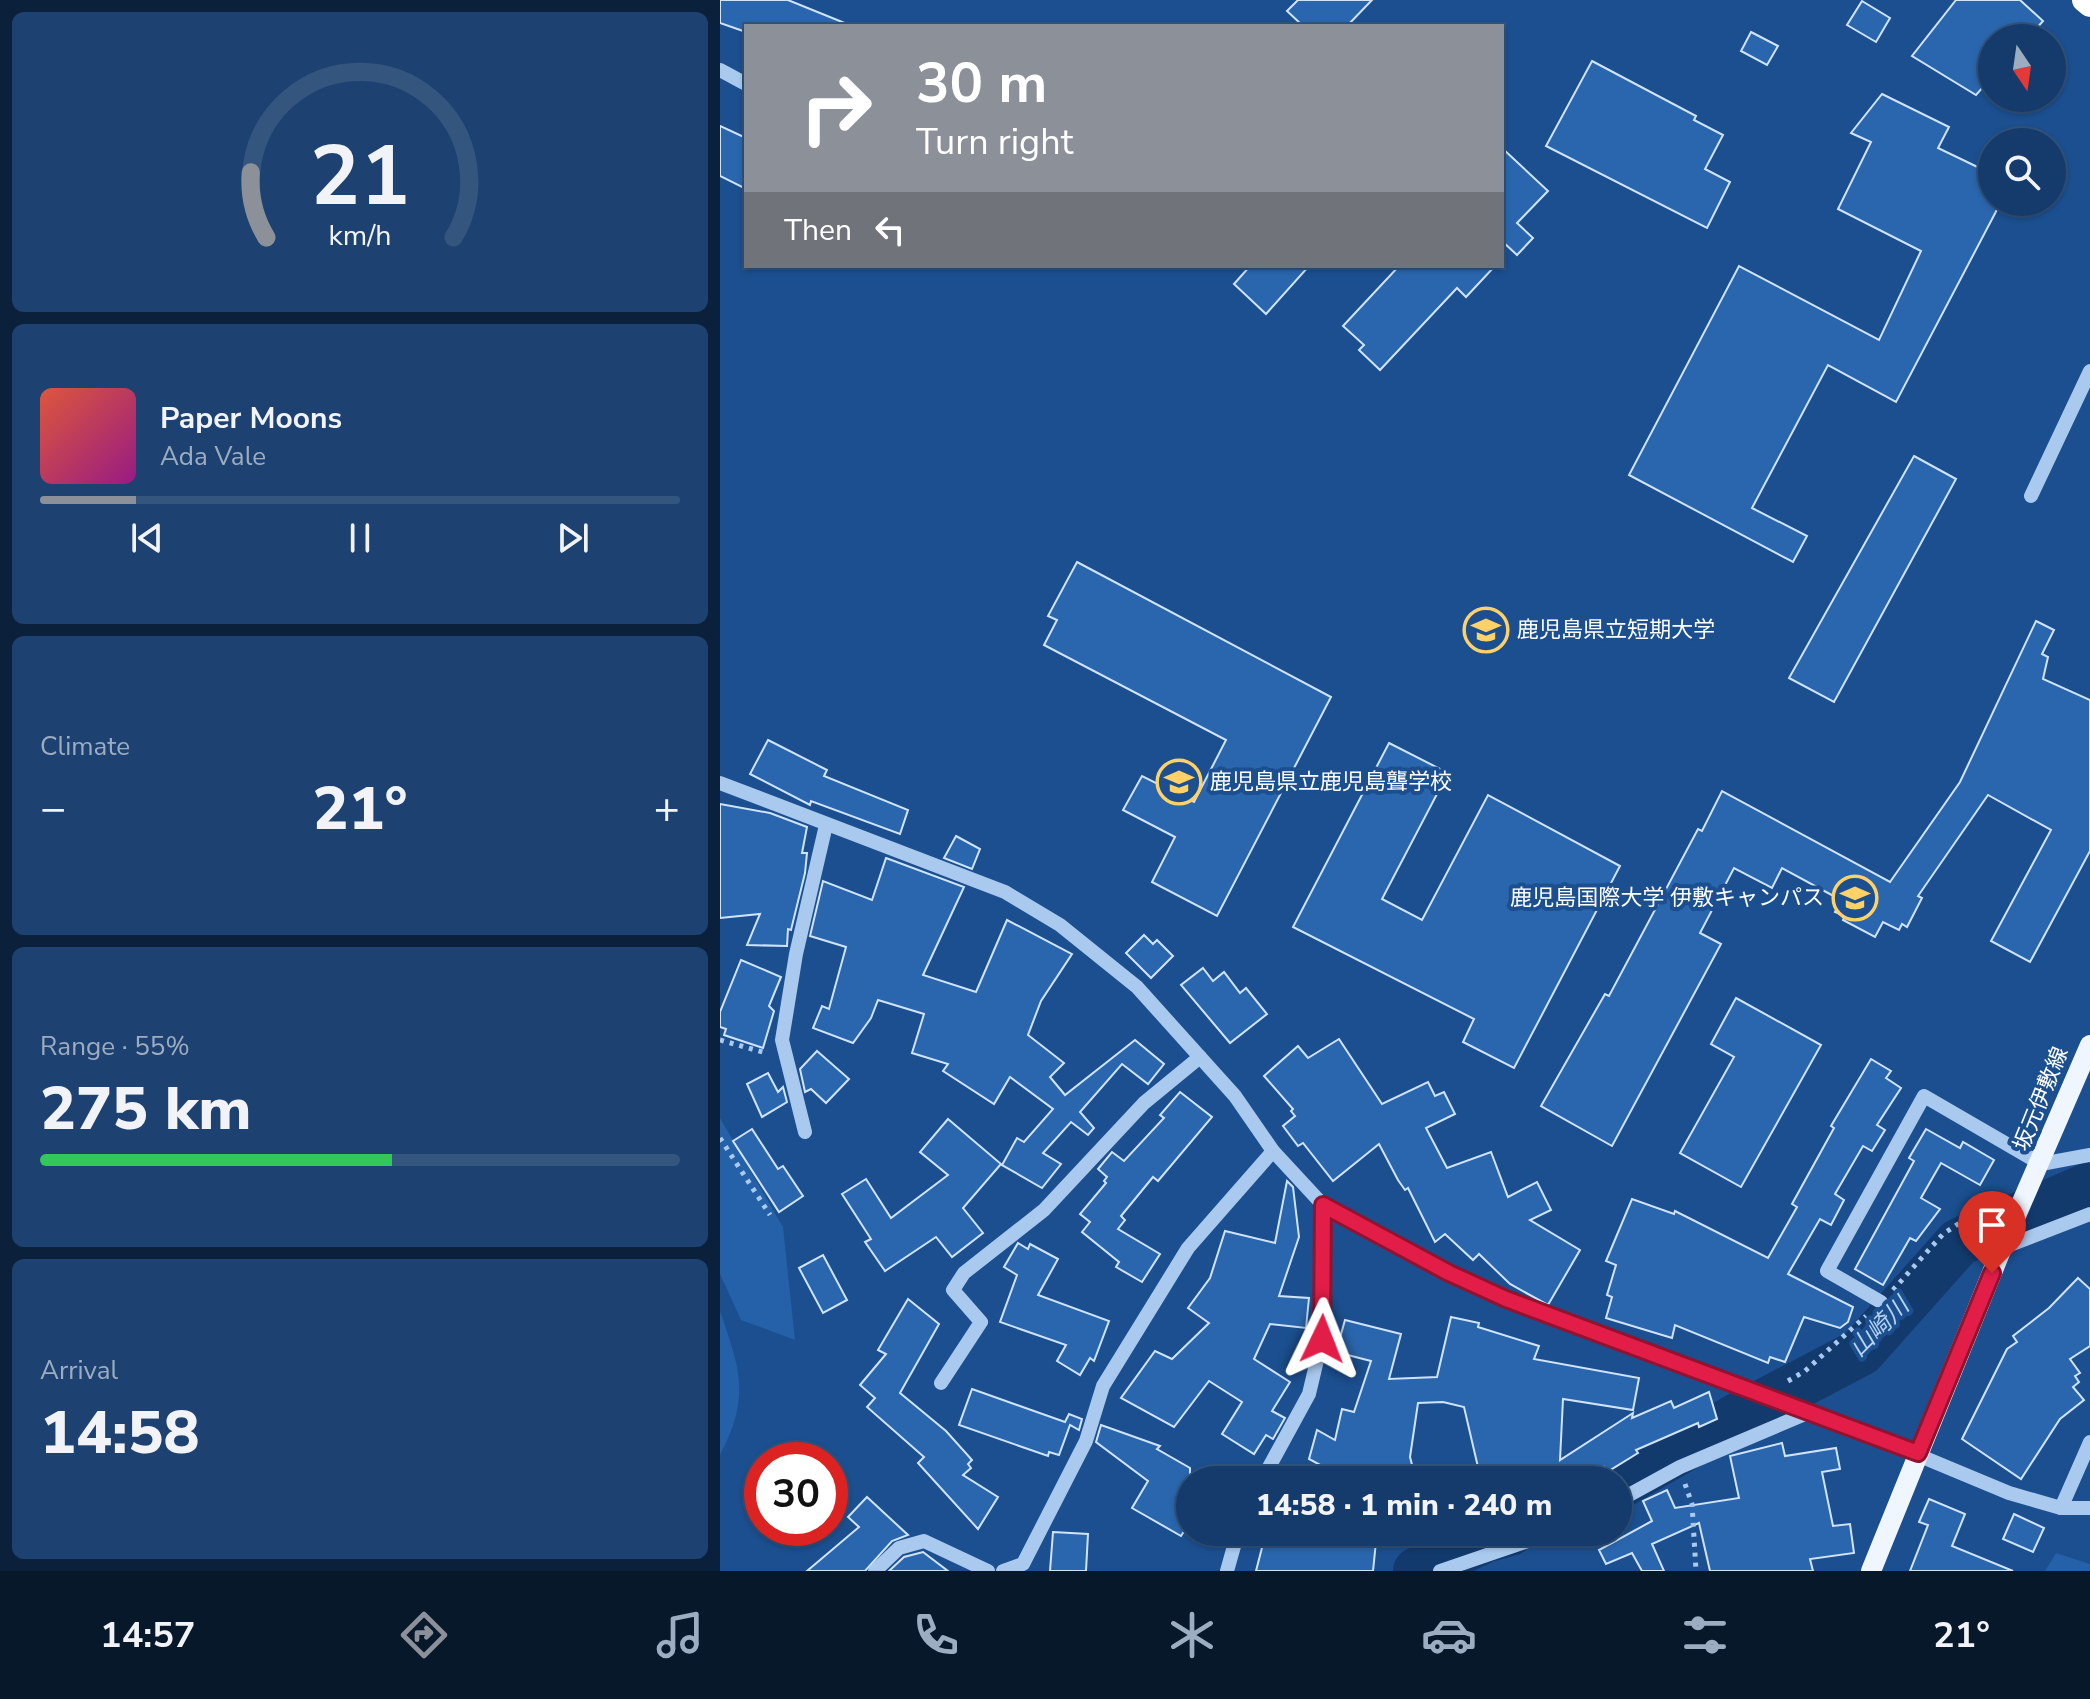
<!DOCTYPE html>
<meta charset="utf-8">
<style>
:root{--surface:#143b6b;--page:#1d4271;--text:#f1f3f6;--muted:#9dadc1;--line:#33557e;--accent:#8c9099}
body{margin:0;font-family:"Nunito Sans","Noto Sans JP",sans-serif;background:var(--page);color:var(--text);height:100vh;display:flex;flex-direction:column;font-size:30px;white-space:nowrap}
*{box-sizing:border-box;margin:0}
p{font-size:26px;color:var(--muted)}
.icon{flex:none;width:44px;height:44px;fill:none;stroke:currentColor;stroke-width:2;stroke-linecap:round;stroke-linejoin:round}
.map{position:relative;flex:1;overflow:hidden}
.panel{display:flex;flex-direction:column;gap:12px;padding:12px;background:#0b203b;width:720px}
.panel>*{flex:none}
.hud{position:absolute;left:24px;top:24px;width:760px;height:244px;border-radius:0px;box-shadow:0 2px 6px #0004,0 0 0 2px var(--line);background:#8c9099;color:#fff;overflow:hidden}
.needle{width:52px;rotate:167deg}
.controls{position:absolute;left:1258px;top:24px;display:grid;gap:16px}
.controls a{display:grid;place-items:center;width:88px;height:88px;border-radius:50%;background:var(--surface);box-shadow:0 2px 6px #0004,0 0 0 2px var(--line);font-size:40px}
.speed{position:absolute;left:24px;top:1442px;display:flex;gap:16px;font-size:40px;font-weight:700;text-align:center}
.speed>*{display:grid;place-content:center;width:104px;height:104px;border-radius:50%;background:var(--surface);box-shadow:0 2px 6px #0004,0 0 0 2px var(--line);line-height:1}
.speed .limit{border:12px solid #d22;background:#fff;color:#111}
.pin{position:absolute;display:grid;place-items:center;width:68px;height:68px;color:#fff;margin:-82px -34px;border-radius:50% 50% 50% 0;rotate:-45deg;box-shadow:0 0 8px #0007}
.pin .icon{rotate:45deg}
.me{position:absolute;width:88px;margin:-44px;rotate:2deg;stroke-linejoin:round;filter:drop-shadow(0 0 6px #0008)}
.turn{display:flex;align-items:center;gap:28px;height:168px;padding:0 40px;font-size:36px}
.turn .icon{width:104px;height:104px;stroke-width:2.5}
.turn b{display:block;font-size:56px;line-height:68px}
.then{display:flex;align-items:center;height:76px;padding:0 40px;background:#0003;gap:16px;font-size:30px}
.big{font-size:60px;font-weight:800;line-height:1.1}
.panel .widget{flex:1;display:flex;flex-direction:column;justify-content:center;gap:12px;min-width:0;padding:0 28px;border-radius:12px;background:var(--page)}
.panel .dial{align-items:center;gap:0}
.dial svg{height:208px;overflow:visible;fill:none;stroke:var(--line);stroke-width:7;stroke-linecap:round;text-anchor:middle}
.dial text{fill:var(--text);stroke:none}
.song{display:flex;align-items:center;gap:24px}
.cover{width:96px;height:96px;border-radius:12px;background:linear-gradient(135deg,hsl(10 70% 55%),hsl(310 70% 35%))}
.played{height:8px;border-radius:4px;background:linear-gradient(90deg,var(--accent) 15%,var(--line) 15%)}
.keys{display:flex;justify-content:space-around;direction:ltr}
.heat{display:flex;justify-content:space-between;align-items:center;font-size:44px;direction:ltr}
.charge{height:12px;border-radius:6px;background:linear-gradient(90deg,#34c759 55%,var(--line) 0)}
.trip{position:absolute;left:456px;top:1466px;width:456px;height:80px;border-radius:40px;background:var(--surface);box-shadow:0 2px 6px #0004,0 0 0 2px var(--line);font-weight:800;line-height:80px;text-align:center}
.tab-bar{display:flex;height:128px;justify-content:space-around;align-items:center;background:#08182b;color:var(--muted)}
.tab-bar .icon{width:56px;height:56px}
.tab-bar .on{color:var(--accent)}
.tab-bar b{font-size:36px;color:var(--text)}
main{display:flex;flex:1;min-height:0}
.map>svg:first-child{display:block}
.green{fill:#2461a8}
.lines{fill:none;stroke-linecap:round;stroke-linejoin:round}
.river{stroke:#123a6d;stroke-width:48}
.building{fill:#2a66ad;stroke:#cfe3fa;stroke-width:2}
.path{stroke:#a9c9ee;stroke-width:5;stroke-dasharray:4 6;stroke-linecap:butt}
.minor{stroke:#a9c9ee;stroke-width:14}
.major{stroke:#f0f6ff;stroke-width:20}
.highway{stroke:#fff;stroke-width:24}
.route-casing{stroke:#92132f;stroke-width:20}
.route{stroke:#e11d48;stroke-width:14}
.labels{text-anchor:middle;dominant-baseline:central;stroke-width:8;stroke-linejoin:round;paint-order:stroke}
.poi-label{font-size:22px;fill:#fff;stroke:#1b4f8f;text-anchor:start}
.street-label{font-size:22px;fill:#fff;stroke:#1b4f8f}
.water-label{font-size:24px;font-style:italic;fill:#b5d3f5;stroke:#1b4f8f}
</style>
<main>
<section class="panel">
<div class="widget dial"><svg viewBox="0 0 100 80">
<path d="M14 69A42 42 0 1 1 86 69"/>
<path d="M14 69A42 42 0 0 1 8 44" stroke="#8c9099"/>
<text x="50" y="56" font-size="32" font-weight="700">21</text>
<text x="50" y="72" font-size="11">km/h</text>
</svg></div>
<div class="widget">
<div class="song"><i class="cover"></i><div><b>Paper Moons</b><p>Ada Vale</p></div></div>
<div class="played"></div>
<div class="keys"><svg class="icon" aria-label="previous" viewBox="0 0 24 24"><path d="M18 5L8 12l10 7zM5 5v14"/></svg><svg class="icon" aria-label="pause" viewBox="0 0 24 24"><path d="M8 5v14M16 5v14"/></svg><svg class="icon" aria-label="next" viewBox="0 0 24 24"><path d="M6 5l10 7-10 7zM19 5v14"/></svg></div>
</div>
<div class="widget"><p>Climate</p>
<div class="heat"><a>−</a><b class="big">21°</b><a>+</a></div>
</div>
<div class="widget"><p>Range · 55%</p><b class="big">275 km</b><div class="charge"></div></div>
<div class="widget"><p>Arrival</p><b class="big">14:58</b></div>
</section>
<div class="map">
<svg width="1370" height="1571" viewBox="0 0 1370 1571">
<rect width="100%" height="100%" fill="#1b4f8f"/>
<g class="green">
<path d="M 0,1118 L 63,1227 L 75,1340 L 21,1320 L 0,1274 Z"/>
<path d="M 0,1311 C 20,1369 31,1397 0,1455 Z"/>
<path d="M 1336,1553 L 1370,1564 L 1370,1571 L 1325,1571 Z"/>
</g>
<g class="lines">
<g class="river">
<path d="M 898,1486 L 1017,1417 L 1141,1352 L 1239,1242 L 1370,1186"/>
<path d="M 697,1571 L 765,1539 L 790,1532"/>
</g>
</g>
<g class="building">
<path d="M 0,0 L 68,0 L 132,26 L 26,26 L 26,32 L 0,23 Z"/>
<path d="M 578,0 L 652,0 L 627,26 L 583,26 L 567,11 Z"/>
<path d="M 1236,0 L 1300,0 L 1323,21 L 1308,38 L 1272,38 L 1272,77 L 1256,95 L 1192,56 Z"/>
<path d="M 1142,1 L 1170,18 L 1156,42 L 1127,25 Z"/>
<path d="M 1031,32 L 1058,46 L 1047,65 L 1021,51 Z"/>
<path d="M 872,61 L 976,116 L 974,120 L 1003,135 L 985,169 L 1010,182 L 987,228 L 826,146 Z"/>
<path d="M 1162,94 L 1229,127 L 1218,148 L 1272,174 L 1272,202 L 1281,202 L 1176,402 L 1108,365 L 1032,508 L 1087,536 L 1073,562 L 909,475 L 1019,266 L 1159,340 L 1201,251 L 1118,209 L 1151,142 L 1131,133 Z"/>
<path d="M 0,126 L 26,138 L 26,189 L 0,176 Z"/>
<path d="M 782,148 L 828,191 L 797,223 L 813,238 L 797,255 L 782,241 Z"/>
<path d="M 530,266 L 589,266 L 546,314 L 514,284 Z"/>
<path d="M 679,266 L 775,266 L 746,297 L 737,288 L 660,370 L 639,350 L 644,345 L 623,326 Z"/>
<path d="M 1194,456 L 1236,479 L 1114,702 L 1069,678 Z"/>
<path d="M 357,562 L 611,697 L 497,916 L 432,882 L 455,837 L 403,810 L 422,776 L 474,802 L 506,740 L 324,645 L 337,620 L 328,616 Z"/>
<path d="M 1316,621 L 1334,630 L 1322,654 L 1328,657 L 1323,679 L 1370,700 L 1370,851 L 1310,962 L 1271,941 L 1331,830 L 1268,795 L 1198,896 L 1202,898 L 1187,927 L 1182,924 L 1179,930 L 1163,922 L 1155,937 L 1123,920 L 1125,916 L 1115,912 L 1121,900 L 1062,868 L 1052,888 L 1014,868 L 980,933 L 1001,944 L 892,1146 L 821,1106 L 885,994 L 889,996 L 978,829 L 982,831 L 1002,791 L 1170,882 L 1240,782 Z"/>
<path d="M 48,740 L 107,770 L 104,776 L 188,810 L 180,834 L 91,801 L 90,805 L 30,774 Z"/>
<path d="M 669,743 L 728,773 L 662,899 L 702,920 L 768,795 L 900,866 L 794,1068 L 743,1042 L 754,1019 L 573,927 Z"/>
<path d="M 0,804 L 50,813 L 87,827 L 82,853 L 87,853 L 85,873 L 71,930 L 68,929 L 67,946 L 27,945 L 40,914 L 0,918 Z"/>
<path d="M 236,836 L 260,849 L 252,869 L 224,858 Z"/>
<path d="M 166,858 L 244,887 L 203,975 L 256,992 L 287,920 L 352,954 L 321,1001 L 308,1035 L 344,1063 L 330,1077 L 345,1095 L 415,1040 L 444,1064 L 428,1084 L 402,1064 L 360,1112 L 374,1128 L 368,1135 L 351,1122 L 323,1153 L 341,1164 L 322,1188 L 282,1165 L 297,1138 L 304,1142 L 333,1109 L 290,1077 L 274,1104 L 223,1071 L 228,1064 L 192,1053 L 204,1014 L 158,1000 L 151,1018 L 133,1043 L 93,1028 L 102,1006 L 109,1009 L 126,947 L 90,936 L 103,881 L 152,900 Z"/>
<path d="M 424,935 L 433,944 L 437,940 L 453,956 L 431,978 L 406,953 Z"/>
<path d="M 21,960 L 61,977 L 49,1006 L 54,1011 L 43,1048 L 4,1035 L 6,1029 L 0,1027 L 0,1012 Z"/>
<path d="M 483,968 L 493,981 L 504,972 L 520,993 L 526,988 L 547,1014 L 510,1043 L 461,985 Z"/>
<path d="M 1016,998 L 1101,1045 L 1021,1187 L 960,1153 L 1014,1057 L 991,1044 Z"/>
<path d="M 619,1039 L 662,1104 L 708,1082 L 715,1096 L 724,1092 L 735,1114 L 706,1128 L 727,1168 L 771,1152 L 788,1197 L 817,1182 L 831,1210 L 810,1220 L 860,1250 L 828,1305 L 790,1284 L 759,1254 L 753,1260 L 725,1234 L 715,1242 L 688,1188 L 685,1190 L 678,1180 L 659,1144 L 613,1181 L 583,1143 L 578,1146 L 563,1126 L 575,1116 L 571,1111 L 573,1109 L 544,1076 L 578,1046 L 588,1058 Z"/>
<path d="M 97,1051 L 129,1079 L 106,1103 L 91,1089 L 85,1092 L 80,1069 Z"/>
<path d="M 1151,1059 L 1171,1071 L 1166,1078 L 1181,1088 L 1157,1125 L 1165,1130 L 1152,1151 L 1143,1146 L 1115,1194 L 1124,1200 L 1111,1225 L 1100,1219 L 1068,1274 L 1133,1307 L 1128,1322 L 1120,1328 L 1084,1317 L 1065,1362 L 1050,1357 L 1048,1363 L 955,1325 L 952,1338 L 886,1318 L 892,1297 L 887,1295 L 896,1265 L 886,1261 L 912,1199 L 954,1214 L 955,1211 L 1048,1258 L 1077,1207 L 1072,1204 L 1114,1128 L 1111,1126 Z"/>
<path d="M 48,1073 L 58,1092 L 63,1087 L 67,1102 L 42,1117 L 27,1084 Z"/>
<path d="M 460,1092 L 492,1117 L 438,1181 L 433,1177 L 401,1216 L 405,1220 L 398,1229 L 440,1254 L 422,1282 L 396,1267 L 399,1262 L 362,1232 L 370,1222 L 360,1214 L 386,1183 L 384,1181 L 387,1177 L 378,1169 L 392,1152 L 404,1161 L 444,1118 L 440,1115 Z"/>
<path d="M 228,1119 L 281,1164 L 243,1208 L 263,1233 L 232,1257 L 216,1237 L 165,1271 L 145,1242 L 151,1239 L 122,1194 L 146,1179 L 171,1218 L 228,1175 L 200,1152 Z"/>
<path d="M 32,1129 L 58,1169 L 63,1166 L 83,1196 L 59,1212 L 13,1141 Z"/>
<path d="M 1206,1129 L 1240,1148 L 1243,1142 L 1274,1160 L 1260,1185 L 1221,1163 L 1201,1198 L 1220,1209 L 1196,1241 L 1190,1238 L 1163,1285 L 1135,1269 L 1194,1161 L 1189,1158 Z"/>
<path d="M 567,1181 L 573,1187 L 579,1237 L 559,1296 L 589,1298 L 586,1328 L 550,1324 L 534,1359 L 570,1382 L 552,1411 L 565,1418 L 553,1439 L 546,1435 L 534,1454 L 502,1434 L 522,1402 L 489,1381 L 454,1427 L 401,1398 L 435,1351 L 452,1359 L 489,1323 L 468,1308 L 490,1278 L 505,1231 L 555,1243 Z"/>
<path d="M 298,1243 L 308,1249 L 310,1244 L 338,1259 L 318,1295 L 389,1321 L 374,1361 L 370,1358 L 360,1375 L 337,1361 L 346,1345 L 280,1322 L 297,1275 L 284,1267 Z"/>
<path d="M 103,1255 L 127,1300 L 103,1313 L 79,1268 Z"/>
<path d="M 1358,1278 L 1370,1289 L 1370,1346 L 1350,1359 L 1360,1373 L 1355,1376 L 1359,1382 L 1353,1387 L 1364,1400 L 1340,1419 L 1301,1479 L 1242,1439 L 1287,1349 L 1297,1342 L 1293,1336 L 1329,1308 Z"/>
<path d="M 188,1299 L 219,1324 L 180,1393 L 226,1431 L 252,1460 L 248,1464 L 251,1468 L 243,1475 L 278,1497 L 258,1529 L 198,1463 L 204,1457 L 147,1407 L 155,1398 L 140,1385 L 166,1354 L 158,1350 Z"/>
<path d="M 731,1317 L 759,1323 L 758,1327 L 819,1346 L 814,1359 L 919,1378 L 913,1410 L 843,1399 L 840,1460 L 913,1413 L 912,1418 L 951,1401 L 954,1408 L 989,1392 L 997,1419 L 979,1427 L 978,1423 L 916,1450 L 918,1453 L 887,1472 L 884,1467 L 864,1480 L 761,1480 L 744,1407 L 723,1402 L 698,1403 L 690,1457 L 696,1480 L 628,1480 L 589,1459 L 597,1430 L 615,1440 L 622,1409 L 634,1412 L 651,1361 L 616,1352 L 625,1320 L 681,1334 L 669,1379 L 717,1377 Z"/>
<path d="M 252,1389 L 345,1422 L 349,1414 L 362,1419 L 359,1430 L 350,1425 L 339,1455 L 329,1452 L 328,1456 L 239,1425 Z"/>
<path d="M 381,1425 L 440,1446 L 437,1449 L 470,1468 L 470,1522 L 461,1536 L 412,1508 L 428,1481 L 376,1442 Z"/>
<path d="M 1062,1443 L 1065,1456 L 1116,1448 L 1120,1469 L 1102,1472 L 1113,1526 L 1130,1524 L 1134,1553 L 1090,1559 L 1093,1571 L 990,1571 L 979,1523 L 932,1544 L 944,1571 L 922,1571 L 912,1553 L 886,1564 L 879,1550 L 932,1521 L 923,1501 L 947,1490 L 955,1508 L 1019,1498 L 1010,1456 Z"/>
<path d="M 147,1497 L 188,1535 L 172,1541 L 145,1571 L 87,1571 L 139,1527 L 128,1517 Z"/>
<path d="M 1209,1499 L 1245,1514 L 1232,1546 L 1293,1571 L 1190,1571 L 1208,1525 L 1199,1522 Z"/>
<path d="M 1294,1514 L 1324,1528 L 1313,1552 L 1283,1539 Z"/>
<path d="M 333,1532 L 368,1534 L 366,1571 L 330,1571 Z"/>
<path d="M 546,1532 L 657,1532 L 653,1571 L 536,1571 Z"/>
<path d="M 203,1552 L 228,1571 L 169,1571 L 184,1557 Z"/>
</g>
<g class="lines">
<g class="path">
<path d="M 0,1040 L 46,1053"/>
<path d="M 0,1138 L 50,1215"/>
<path d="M 1173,1290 L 1223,1234 L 1273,1201"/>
<path d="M 1068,1381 L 1085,1371 L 1146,1316"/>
<path d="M 965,1484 L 972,1504 L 976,1571"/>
</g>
<g class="minor">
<path d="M 0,70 L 26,84"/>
<path d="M 1311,496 L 1370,371"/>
<path d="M 0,783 L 285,892 L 340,925 L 417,987 L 515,1096 L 553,1151 L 603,1205 L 729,1273 L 839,1321 L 1092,1411 L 1289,1493 L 1341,1508 L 1370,1508"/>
<path d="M 85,1132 L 62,1040 L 76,954 L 106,825"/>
<path d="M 1282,1248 L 1370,1214"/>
<path d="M 1161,1302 L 1107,1271 L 1204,1096 L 1321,1164 L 1370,1155"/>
<path d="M 221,1383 L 261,1322 L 233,1290 L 244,1273 L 324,1210 L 424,1103 L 480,1057"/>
<path d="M 542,1480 L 589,1394 L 602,1339 L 603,1205"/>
<path d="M 898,1501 L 960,1467 L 1092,1411"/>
<path d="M 1341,1508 L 1370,1442"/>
<path d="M 155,1571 L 179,1548 L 204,1541 L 268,1571"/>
<path d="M 283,1571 L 303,1564 L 366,1441 L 383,1386 L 468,1248 L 553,1151"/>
<path d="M 507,1571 L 518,1532"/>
<path d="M 720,1571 L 834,1532"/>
</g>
<path class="major" d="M 1151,1571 L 1282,1248 L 1370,1045"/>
<path class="highway" d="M 1364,0 L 1370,5"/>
</g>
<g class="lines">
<g class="route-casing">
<path id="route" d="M 602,1339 L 603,1205 L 729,1273 L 786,1299 L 1198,1453 L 1272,1273"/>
</g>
<use href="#route" class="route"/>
</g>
<defs>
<g id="university-ring" transform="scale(2.3)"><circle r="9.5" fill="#1b4f8f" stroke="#ffd166" stroke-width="1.5"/><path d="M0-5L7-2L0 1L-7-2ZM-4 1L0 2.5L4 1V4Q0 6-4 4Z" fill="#ffd166"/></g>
<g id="school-ring" transform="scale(2.3)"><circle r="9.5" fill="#1b4f8f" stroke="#ffd166" stroke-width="1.5"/><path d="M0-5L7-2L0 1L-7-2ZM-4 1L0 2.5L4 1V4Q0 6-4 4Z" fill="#ffd166"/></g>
</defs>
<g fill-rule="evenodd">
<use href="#university-ring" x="766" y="630"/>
<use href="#school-ring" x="459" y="782"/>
<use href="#university-ring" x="1135" y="898"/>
</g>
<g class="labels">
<g class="poi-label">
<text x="797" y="630">鹿児島県立短期大学</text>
<text x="490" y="782">鹿児島県立鹿児島聾学校</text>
<text x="1104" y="898" text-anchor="end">鹿児島国際大学 伊敷キャンパス</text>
</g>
<g class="street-label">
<text transform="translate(1321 1099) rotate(-68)">坂元伊敷線</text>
</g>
<g class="water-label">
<text transform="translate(1159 1327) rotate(-45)">山崎川</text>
</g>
</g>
</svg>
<div class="controls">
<a><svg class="needle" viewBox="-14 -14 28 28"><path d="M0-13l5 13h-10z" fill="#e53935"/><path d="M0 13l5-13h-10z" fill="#9dadc1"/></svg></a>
<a><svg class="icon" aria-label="search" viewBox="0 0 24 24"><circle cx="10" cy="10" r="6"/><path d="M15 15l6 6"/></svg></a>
</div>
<div class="speed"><div class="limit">30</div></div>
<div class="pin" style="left:1272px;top:1273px;background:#d93025"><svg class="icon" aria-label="arrive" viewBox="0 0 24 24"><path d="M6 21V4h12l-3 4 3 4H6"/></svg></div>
<svg class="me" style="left:602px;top:1339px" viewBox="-20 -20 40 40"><path d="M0-17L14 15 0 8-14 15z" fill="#e11d48" stroke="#fff" stroke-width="4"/></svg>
<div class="trip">14:58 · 1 min · 240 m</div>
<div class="hud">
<div class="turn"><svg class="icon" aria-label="right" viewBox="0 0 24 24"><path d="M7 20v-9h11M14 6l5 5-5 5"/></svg><div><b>30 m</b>Turn right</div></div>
<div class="then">Then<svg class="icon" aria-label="left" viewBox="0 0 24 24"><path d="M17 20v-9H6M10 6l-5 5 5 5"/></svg></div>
</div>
</div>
</main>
<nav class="tab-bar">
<b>14:57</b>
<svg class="icon on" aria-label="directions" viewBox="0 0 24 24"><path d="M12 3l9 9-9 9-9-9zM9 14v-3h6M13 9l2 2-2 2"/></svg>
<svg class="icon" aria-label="music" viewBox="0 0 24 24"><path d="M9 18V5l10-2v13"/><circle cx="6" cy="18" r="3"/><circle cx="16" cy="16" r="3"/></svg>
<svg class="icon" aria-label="phone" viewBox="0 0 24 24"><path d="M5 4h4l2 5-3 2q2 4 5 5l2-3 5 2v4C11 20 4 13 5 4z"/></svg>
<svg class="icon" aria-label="climate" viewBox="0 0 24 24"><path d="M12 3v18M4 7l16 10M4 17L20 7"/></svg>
<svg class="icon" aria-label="car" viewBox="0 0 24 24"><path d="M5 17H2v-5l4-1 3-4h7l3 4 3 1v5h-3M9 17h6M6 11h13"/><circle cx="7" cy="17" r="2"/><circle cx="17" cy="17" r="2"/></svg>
<svg class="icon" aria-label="filters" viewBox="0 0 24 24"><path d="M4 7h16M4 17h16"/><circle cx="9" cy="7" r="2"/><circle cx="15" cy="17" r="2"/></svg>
<b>21°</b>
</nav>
